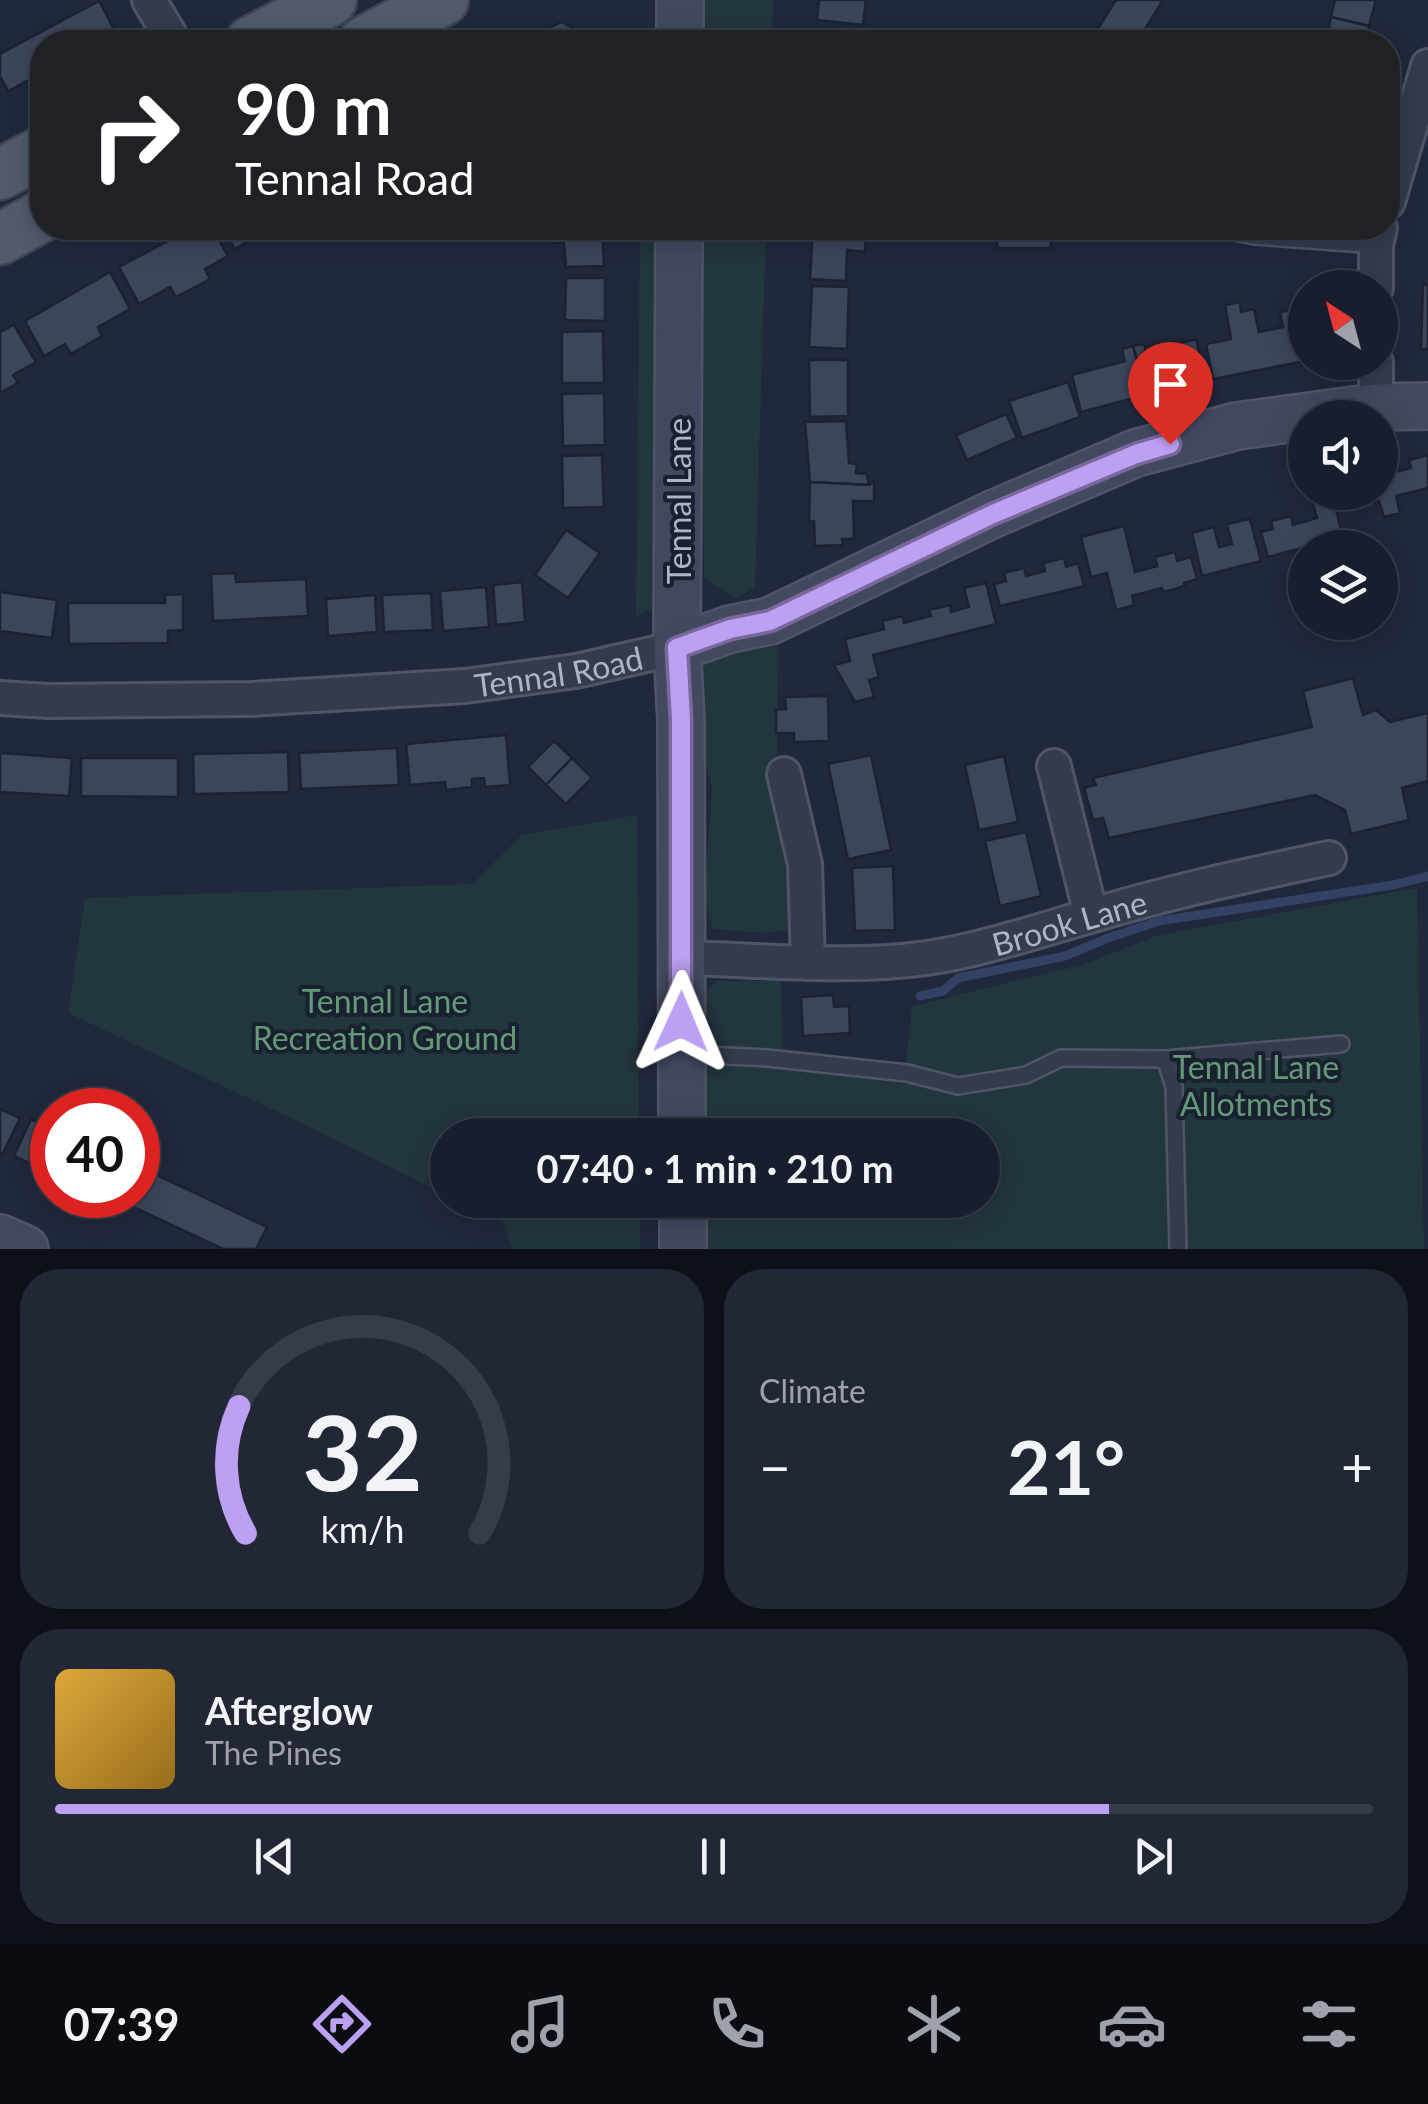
<!DOCTYPE html>
<meta charset="utf-8">
<style>
:root{--surface:#181e2d;--page:#212735;--text:#f1f3f6;--muted:#9fa2aa;--line:#363c49;--accent:#bca0f2}
body{margin:0;font-family:Lato,sans-serif;background:var(--page);color:var(--text);height:100vh;display:flex;flex-direction:column;font-size:38px;white-space:nowrap}
*{box-sizing:border-box;margin:0}
p{font-size:32px;color:var(--muted)}
.icon{flex:none;width:55px;height:55px;fill:none;stroke:currentColor;stroke-width:2;stroke-linecap:round;stroke-linejoin:round}
.map{position:relative;height:1249px;overflow:hidden}
.drawer{display:flex;flex-direction:column;gap:20px;padding:20px;background:#0d1019;flex:1}
.drawer>*{flex:none}
.banner{position:absolute;left:30px;top:30px;width:1370px;height:210px;border-radius:40px;box-shadow:0 5px 25px #0003,0 0 0 2px var(--line);background:#202124;color:#fff;overflow:hidden}
.needle{width:65px;rotate:324deg}
.buttons{position:absolute;left:1288px;top:270px;display:grid;gap:20px}
.buttons a{display:grid;place-items:center;width:110px;height:110px;border-radius:50%;background:var(--surface);box-shadow:0 5px 25px #0003,0 0 0 2px var(--line);font-size:50px}
.speed{position:absolute;left:30px;top:1088px;display:flex;gap:20px;font-size:50px;font-weight:700;text-align:center}
.speed>*{display:grid;place-content:center;width:130px;height:130px;border-radius:50%;background:var(--surface);box-shadow:0 5px 25px #0003,0 0 0 2px var(--line);line-height:1}
.speed .limit{border:15px solid #d22;background:#fff;color:#111}
.pin{position:absolute;display:grid;place-items:center;width:85px;height:85px;color:#fff;margin:-102px -42px;border-radius:50% 50% 50% 0;rotate:-45deg;box-shadow:0 0 10px #0007}
.pin .icon{rotate:45deg}
.me{position:absolute;width:110px;margin:-55px;rotate:1deg;stroke-linejoin:round;filter:drop-shadow(0 0 8px #0008)}
.turn{display:flex;align-items:center;gap:35px;height:210px;padding:0 40px;font-size:45px}
.turn .icon{width:130px;height:130px;stroke-width:2.5}
.turn b{display:block;font-size:70px;line-height:85px}
.big{font-size:75px;font-weight:700;line-height:1.1}
.drawer .tile{flex:1;display:flex;flex-direction:column;justify-content:center;gap:15px;min-width:0;padding:0 35px;border-radius:40px;background:var(--page)}
.drawer .dial{align-items:center;gap:0}
.dial svg{height:260px;overflow:visible;fill:none;stroke:var(--line);stroke-width:7;stroke-linecap:round;text-anchor:middle}
.dial text{fill:var(--text);stroke:none}
.song{display:flex;align-items:center;gap:30px}
.cover{width:120px;height:120px;border-radius:15px;background:linear-gradient(135deg,hsl(40 70% 55%),hsl(40 70% 35%))}
.played{height:10px;border-radius:5px;background:linear-gradient(90deg,var(--accent) 80%,var(--line) 80%)}
.keys{display:flex;justify-content:space-around;direction:ltr}
.heat{display:flex;justify-content:space-between;align-items:center;font-size:55px;direction:ltr}
.drawer .tiles{flex:1;display:grid;gap:20px;grid-template-columns:1fr 1fr}
.tile:last-child{grid-column:span 2}
.trip{position:absolute;left:430px;top:1118px;width:570px;height:100px;border-radius:50px;background:var(--surface);box-shadow:0 5px 25px #0003,0 0 0 2px var(--line);font-weight:700;line-height:100px;text-align:center}
.tab-bar{display:flex;height:160px;justify-content:space-around;align-items:center;background:#0a0c12;color:var(--muted)}
.tab-bar .icon{width:70px;height:70px}
.tab-bar .active{color:var(--accent)}
.tab-bar b{font-size:45px;color:var(--text)}
.map>svg:first-child{display:block}
.green{fill:#22363d}
.lines{fill:none;stroke-linecap:round;stroke-linejoin:round}
.stream{stroke:#324164;stroke-width:9}
.building{fill:#3c465b;stroke:#1b2232;stroke-width:2.5}
.lane-casing{stroke:#4f5566;stroke-width:20}
.street-casing{stroke:#4f5566;stroke-width:38}
.secondary-casing{stroke:#4f5566;stroke-width:50}
.primary-casing{stroke:#3d4455;stroke-width:55}
.lane{stroke:#343b4c;stroke-width:15}
.street{stroke:#343b4c;stroke-width:32}
.secondary{stroke:#42495f;stroke-width:45}
.primary{stroke:#525a6c;stroke-width:50}
.route-casing{stroke:#7a689d;stroke-width:25}
.route{stroke:#bca0f2;stroke-width:18}
.labels{text-anchor:middle;dominant-baseline:central;stroke-width:8;stroke-linejoin:round;paint-order:stroke}
.street-label{font-size:32px;fill:#afb5c8;stroke:#192030}
.park-label{font-size:32px;fill:#649a77;stroke:#192030}
</style>
<div class="map">
<svg width="1428" height="1249" viewBox="0 0 1428 1249">
<rect width="100%" height="100%" fill="#20283c"/>
<g class="green">
<path d="M 696,0 L 773,0 L 772,42 L 697,42 Z"/>
<path d="M 640,228 L 663,228 L 660,606 L 636,616 Z"/>
<path d="M 699,228 L 766,228 L 755,587 L 736,599 L 704,578 Z"/>
<path d="M 778,646 L 777,761 L 795,885 L 791,930 L 761,933 L 713,929 L 704,900 L 712,787 L 700,743 L 698,670 L 708,652 Z"/>
<path d="M 637,815 L 639,1135 L 448,1135 L 447,1195 L 297,1121 L 68,1013 L 85,898 L 473,884 L 522,835 Z"/>
<path d="M 1417,888 L 1424,1249 L 703,1249 L 703,1200 L 982,1200 L 982,1135 L 703,1135 L 703,994 L 716,981 L 781,981 L 782,1048 L 906,1064 L 912,1006 L 1082,965 L 1159,935 Z"/>
<path d="M 457,1200 L 640,1200 L 640,1249 L 512,1249 L 504,1223 Z"/>
</g>
<g class="lines">
<path class="stream" d="M 920,996 L 943,991 L 958,978 L 1065,956 L 1108,938 L 1159,921 L 1393,885 L 1428,876"/>
</g>
<g class="building">
<path d="M 819,0 L 866,0 L 863,25 L 817,20 Z"/>
<path d="M 1116,0 L 1163,0 L 1137,42 L 1124,42 L 1116,38 L 1113,42 L 1106,42 L 1094,35 Z"/>
<path d="M 1335,0 L 1376,0 L 1369,26 L 1331,17 Z"/>
<path d="M 99,1 L 116,33 L 99,42 L 42,42 L 42,73 L 8,91 L 0,76 L 0,54 Z"/>
<path d="M 1331,17 L 1369,26 L 1366,42 L 1326,42 Z"/>
<path d="M 561,22 L 601,42 L 525,42 Z"/>
<path d="M 816,35 L 861,39 L 861,42 L 815,42 Z"/>
<path d="M 192,228 L 212,228 L 228,256 L 205,269 L 210,279 L 176,297 L 170,287 L 139,304 L 119,267 Z"/>
<path d="M 223,228 L 291,228 L 270,239 L 266,231 L 235,249 Z"/>
<path d="M 552,228 L 602,228 L 604,266 L 566,267 L 564,243 L 553,243 Z"/>
<path d="M 813,228 L 866,228 L 865,252 L 847,250 L 846,281 L 810,279 Z"/>
<path d="M 997,228 L 1050,228 L 1051,248 L 997,248 Z"/>
<path d="M 110,272 L 130,309 L 98,327 L 102,336 L 71,354 L 65,344 L 44,356 L 25,321 Z"/>
<path d="M 566,278 L 605,278 L 605,321 L 565,320 Z"/>
<path d="M 1423,284 L 1428,285 L 1428,349 L 1421,349 Z"/>
<path d="M 812,286 L 849,287 L 847,349 L 809,347 Z"/>
<path d="M 1240,302 L 1241,312 L 1254,309 L 1259,332 L 1283,327 L 1280,312 L 1305,307 L 1305,361 L 1213,379 L 1206,344 L 1231,339 L 1225,305 Z"/>
<path d="M 14,325 L 36,362 L 13,375 L 18,383 L 0,393 L 0,332 Z"/>
<path d="M 603,331 L 604,383 L 562,383 L 562,332 Z"/>
<path d="M 1196,339 L 1206,379 L 1146,395 L 1133,346 L 1144,344 L 1146,352 Z"/>
<path d="M 1133,346 L 1146,395 L 1081,412 L 1072,375 L 1125,361 L 1122,349 Z"/>
<path d="M 809,360 L 848,360 L 848,416 L 810,417 Z"/>
<path d="M 1068,382 L 1080,417 L 1022,438 L 1009,401 Z"/>
<path d="M 604,393 L 605,445 L 563,446 L 562,394 Z"/>
<path d="M 1006,414 L 1017,438 L 967,460 L 956,435 Z"/>
<path d="M 846,421 L 849,463 L 857,464 L 856,473 L 867,474 L 869,485 L 810,482 L 805,422 Z"/>
<path d="M 602,455 L 604,507 L 563,508 L 562,456 Z"/>
<path d="M 1428,455 L 1428,488 L 1396,496 L 1400,513 L 1384,517 L 1379,501 L 1366,504 L 1363,492 L 1380,492 L 1380,467 L 1389,465 L 1391,473 L 1411,468 L 1409,460 Z"/>
<path d="M 810,482 L 869,485 L 874,482 L 874,501 L 853,501 L 854,539 L 842,539 L 843,545 L 815,546 L 814,521 L 809,521 Z"/>
<path d="M 1310,492 L 1336,492 L 1332,494 L 1343,537 L 1268,557 L 1261,532 L 1273,529 L 1271,521 L 1291,516 L 1293,525 L 1317,518 Z"/>
<path d="M 1250,519 L 1261,561 L 1202,576 L 1192,533 L 1214,527 L 1219,547 L 1232,544 L 1227,524 Z"/>
<path d="M 1124,526 L 1135,572 L 1157,566 L 1155,557 L 1175,552 L 1177,561 L 1191,557 L 1197,579 L 1184,583 L 1185,586 L 1164,592 L 1162,588 L 1132,596 L 1134,605 L 1116,610 L 1107,573 L 1091,577 L 1081,537 Z"/>
<path d="M 566,530 L 600,553 L 568,598 L 535,575 Z"/>
<path d="M 1064,558 L 1066,567 L 1078,563 L 1084,586 L 1000,606 L 994,584 L 1006,581 L 1004,573 L 1024,568 L 1026,576 L 1045,571 L 1043,563 Z"/>
<path d="M 235,573 L 236,582 L 306,579 L 308,616 L 213,621 L 211,574 Z"/>
<path d="M 522,582 L 525,622 L 496,625 L 493,585 Z"/>
<path d="M 986,583 L 996,624 L 873,655 L 879,677 L 869,680 L 874,697 L 855,702 L 834,665 L 850,661 L 845,639 L 884,629 L 882,621 L 903,616 L 904,623 L 931,616 L 929,610 L 950,605 L 951,612 L 969,607 L 964,588 Z"/>
<path d="M 486,587 L 489,627 L 443,631 L 440,591 Z"/>
<path d="M 0,592 L 57,600 L 52,638 L 0,631 Z"/>
<path d="M 431,593 L 433,630 L 384,632 L 382,595 Z"/>
<path d="M 183,594 L 183,630 L 168,631 L 168,643 L 69,644 L 68,603 L 165,603 L 165,595 Z"/>
<path d="M 375,595 L 377,632 L 328,636 L 326,599 Z"/>
<path d="M 1353,678 L 1363,715 L 1376,710 L 1390,722 L 1428,713 L 1428,781 L 1402,788 L 1409,820 L 1351,834 L 1345,810 L 1315,795 L 1109,838 L 1103,818 L 1093,820 L 1084,788 L 1096,785 L 1093,778 L 1312,727 L 1303,691 Z"/>
<path d="M 828,696 L 829,741 L 794,742 L 794,733 L 776,733 L 776,710 L 786,709 L 785,697 Z"/>
<path d="M 506,735 L 510,785 L 485,787 L 484,778 L 472,779 L 472,787 L 446,790 L 445,782 L 410,785 L 406,744 Z"/>
<path d="M 554,741 L 572,758 L 546,785 L 528,767 Z"/>
<path d="M 397,748 L 399,785 L 301,789 L 299,753 Z"/>
<path d="M 288,752 L 289,792 L 194,794 L 193,754 Z"/>
<path d="M 0,753 L 72,758 L 69,796 L 0,792 Z"/>
<path d="M 871,755 L 891,850 L 848,859 L 828,764 Z"/>
<path d="M 1004,756 L 1018,822 L 979,830 L 965,765 Z"/>
<path d="M 81,758 L 178,758 L 178,797 L 81,796 Z"/>
<path d="M 572,758 L 592,778 L 566,804 L 546,785 Z"/>
<path d="M 1026,832 L 1041,896 L 1000,906 L 985,841 Z"/>
<path d="M 893,866 L 895,930 L 855,931 L 852,868 Z"/>
<path d="M 833,995 L 834,1007 L 849,1006 L 850,1033 L 803,1036 L 801,997 Z"/>
<path d="M 0,1109 L 20,1118 L 2,1155 L 0,1154 Z"/>
<path d="M 31,1119 L 52,1129 L 52,1174 L 14,1156 Z"/>
<path d="M 138,1166 L 267,1227 L 256,1249 L 223,1249 L 116,1199 L 118,1195 L 138,1195 Z"/>
</g>
<g class="lines">
<g class="lane-casing">
<g id="lane">
<path d="M 1173,38 L 1183,42"/>
<path d="M 1388,109 L 1414,114"/>
<path d="M 1216,228 L 1254,236 L 1376,245"/>
<path d="M 684,1054 L 767,1058 L 907,1073 L 958,1086 L 1026,1075 L 1061,1058 L 1165,1059 L 1341,1044"/>
<path d="M 1165,1059 L 1174,1087 L 1178,1249"/>
</g>
</g>
<g class="street-casing">
<g id="street">
<path d="M 149,0 L 174,42"/>
<path d="M 1388,202 L 1428,66"/>
<path d="M 1376,288 L 1376,245 L 1380,228"/>
<path d="M 1376,362 L 1376,407"/>
<path id="s1" d="M 0,698 L 48,701 L 251,699 L 465,686 L 576,671 L 677,648"/>
<path d="M 1054,766 L 1091,915"/>
<path d="M 784,774 L 805,864 L 808,963"/>
<path id="s2" d="M 682,958 C 763,960 846,969 927,958 C 982,950 1037,931 1090,916 C 1168,892 1249,875 1329,858"/>
</g>
</g>
<g class="secondary-casing">
<g id="secondary">
<path d="M 680,42 L 680,0"/>
<path d="M 679,228 L 677,648 L 681,720 L 682,1135"/>
<path d="M 677,648 L 730,629 L 770,621 L 993,514 L 1136,453 L 1237,426 L 1376,407 L 1428,406"/>
<path d="M 683,1200 L 683,1249"/>
<path d="M 0,1238 L 25,1249"/>
</g>
</g>
<g class="primary-casing">
<g id="primary">
<path d="M 251,42 L 331,0"/>
<path d="M 364,42 L 443,0"/>
<path d="M 0,174 L 42,152"/>
<path d="M 0,239 L 42,216"/>
</g>
</g>
<use href="#lane" class="lane"/>
<use href="#street" class="street"/>
<use href="#secondary" class="secondary"/>
<use href="#primary" class="primary"/>
</g>
<g class="lines">
<g class="route-casing">
<path id="route" d="M 681,1022 L 681,720 L 677,648 L 730,629 L 770,621 L 993,514 L 1136,454 L 1170,444"/>
</g>
<use href="#route" class="route"/>
</g>
<g class="labels">
<g class="street-label">
<text transform="translate(678 501) rotate(-90)">Tennal Lane</text>
<text stroke="none"><textPath href="#s1" startOffset="560">Tennal Road</textPath></text>
<text stroke="none"><textPath href="#s2" startOffset="392">Brook Lane</textPath></text>
</g>
<g class="park-label">
<text x="385" y="1000">Tennal Lane<tspan x="385" dy="37">Recreation Ground</tspan></text>
<text x="1256" y="1066">Tennal Lane<tspan x="1256" dy="37">Allotments</tspan></text>
</g>
</g>
</svg>
<div class="buttons">
<a><svg class="needle" viewBox="-14 -14 28 28"><path d="M0-13l5 13h-10z" fill="#e53935"/><path d="M0 13l5-13h-10z" fill="#9fa2aa"/></svg></a>
<a><svg class="icon" aria-label="sound" viewBox="0 0 24 24"><path d="M4 9h4l5-4v14l-5-4H4zM17 9q2 3 0 6"/></svg></a>
<a><svg class="icon" aria-label="layers" viewBox="0 0 24 24"><path d="M12 4l9 5-9 5-9-5zM3 14l9 5 9-5"/></svg></a>
</div>
<div class="speed"><div class="limit">40</div></div>
<div class="pin" style="left:1170px;top:444px;background:#d93025"><svg class="icon" aria-label="arrive" viewBox="0 0 24 24"><path d="M6 21V4h12l-3 4 3 4H6"/></svg></div>
<svg class="me" style="left:681px;top:1022px" viewBox="-20 -20 40 40"><path d="M0-17L14 15 0 8-14 15z" fill="#bca0f2" stroke="#fff" stroke-width="4"/></svg>
<div class="trip">07:40 · 1 min · 210 m</div>
<div class="banner">
<div class="turn"><svg class="icon" aria-label="right" viewBox="0 0 24 24"><path d="M7 20v-9h11M14 6l5 5-5 5"/></svg><div><b>90 m</b>Tennal Road</div></div>
</div>
</div>
<section class="drawer">
<div class="tiles">
<div class="tile dial"><svg viewBox="0 0 100 80">
<path d="M14 69A42 42 0 1 1 86 69"/>
<path d="M14 69A42 42 0 0 1 12 30" stroke="#bca0f2"/>
<text x="50" y="56" font-size="32" font-weight="700">32</text>
<text x="50" y="72" font-size="11">km/h</text>
</svg></div>
<div class="tile"><p>Climate</p>
<div class="heat"><a>−</a><b class="big">21°</b><a>+</a></div>
</div>
<div class="tile">
<div class="song"><i class="cover"></i><div><b>Afterglow</b><p>The Pines</p></div></div>
<div class="played"></div>
<div class="keys"><svg class="icon" aria-label="previous" viewBox="0 0 24 24"><path d="M18 5L8 12l10 7zM5 5v14"/></svg><svg class="icon" aria-label="pause" viewBox="0 0 24 24"><path d="M8 5v14M16 5v14"/></svg><svg class="icon" aria-label="next" viewBox="0 0 24 24"><path d="M6 5l10 7-10 7zM19 5v14"/></svg></div>
</div>
</div>
</section>
<nav class="tab-bar">
<b>07:39</b>
<svg class="icon active" aria-label="directions" viewBox="0 0 24 24"><path d="M12 3l9 9-9 9-9-9zM9 14v-3h6M13 9l2 2-2 2"/></svg>
<svg class="icon" aria-label="music" viewBox="0 0 24 24"><path d="M9 18V5l10-2v13"/><circle cx="6" cy="18" r="3"/><circle cx="16" cy="16" r="3"/></svg>
<svg class="icon" aria-label="phone" viewBox="0 0 24 24"><path d="M5 4h4l2 5-3 2q2 4 5 5l2-3 5 2v4C11 20 4 13 5 4z"/></svg>
<svg class="icon" aria-label="climate" viewBox="0 0 24 24"><path d="M12 3v18M4 7l16 10M4 17L20 7"/></svg>
<svg class="icon" aria-label="car" viewBox="0 0 24 24"><path d="M5 17H2v-5l4-1 3-4h7l3 4 3 1v5h-3M9 17h6M6 11h13"/><circle cx="7" cy="17" r="2"/><circle cx="17" cy="17" r="2"/></svg>
<svg class="icon" aria-label="filters" viewBox="0 0 24 24"><path d="M4 7h16M4 17h16"/><circle cx="9" cy="7" r="2"/><circle cx="15" cy="17" r="2"/></svg>
</nav>
